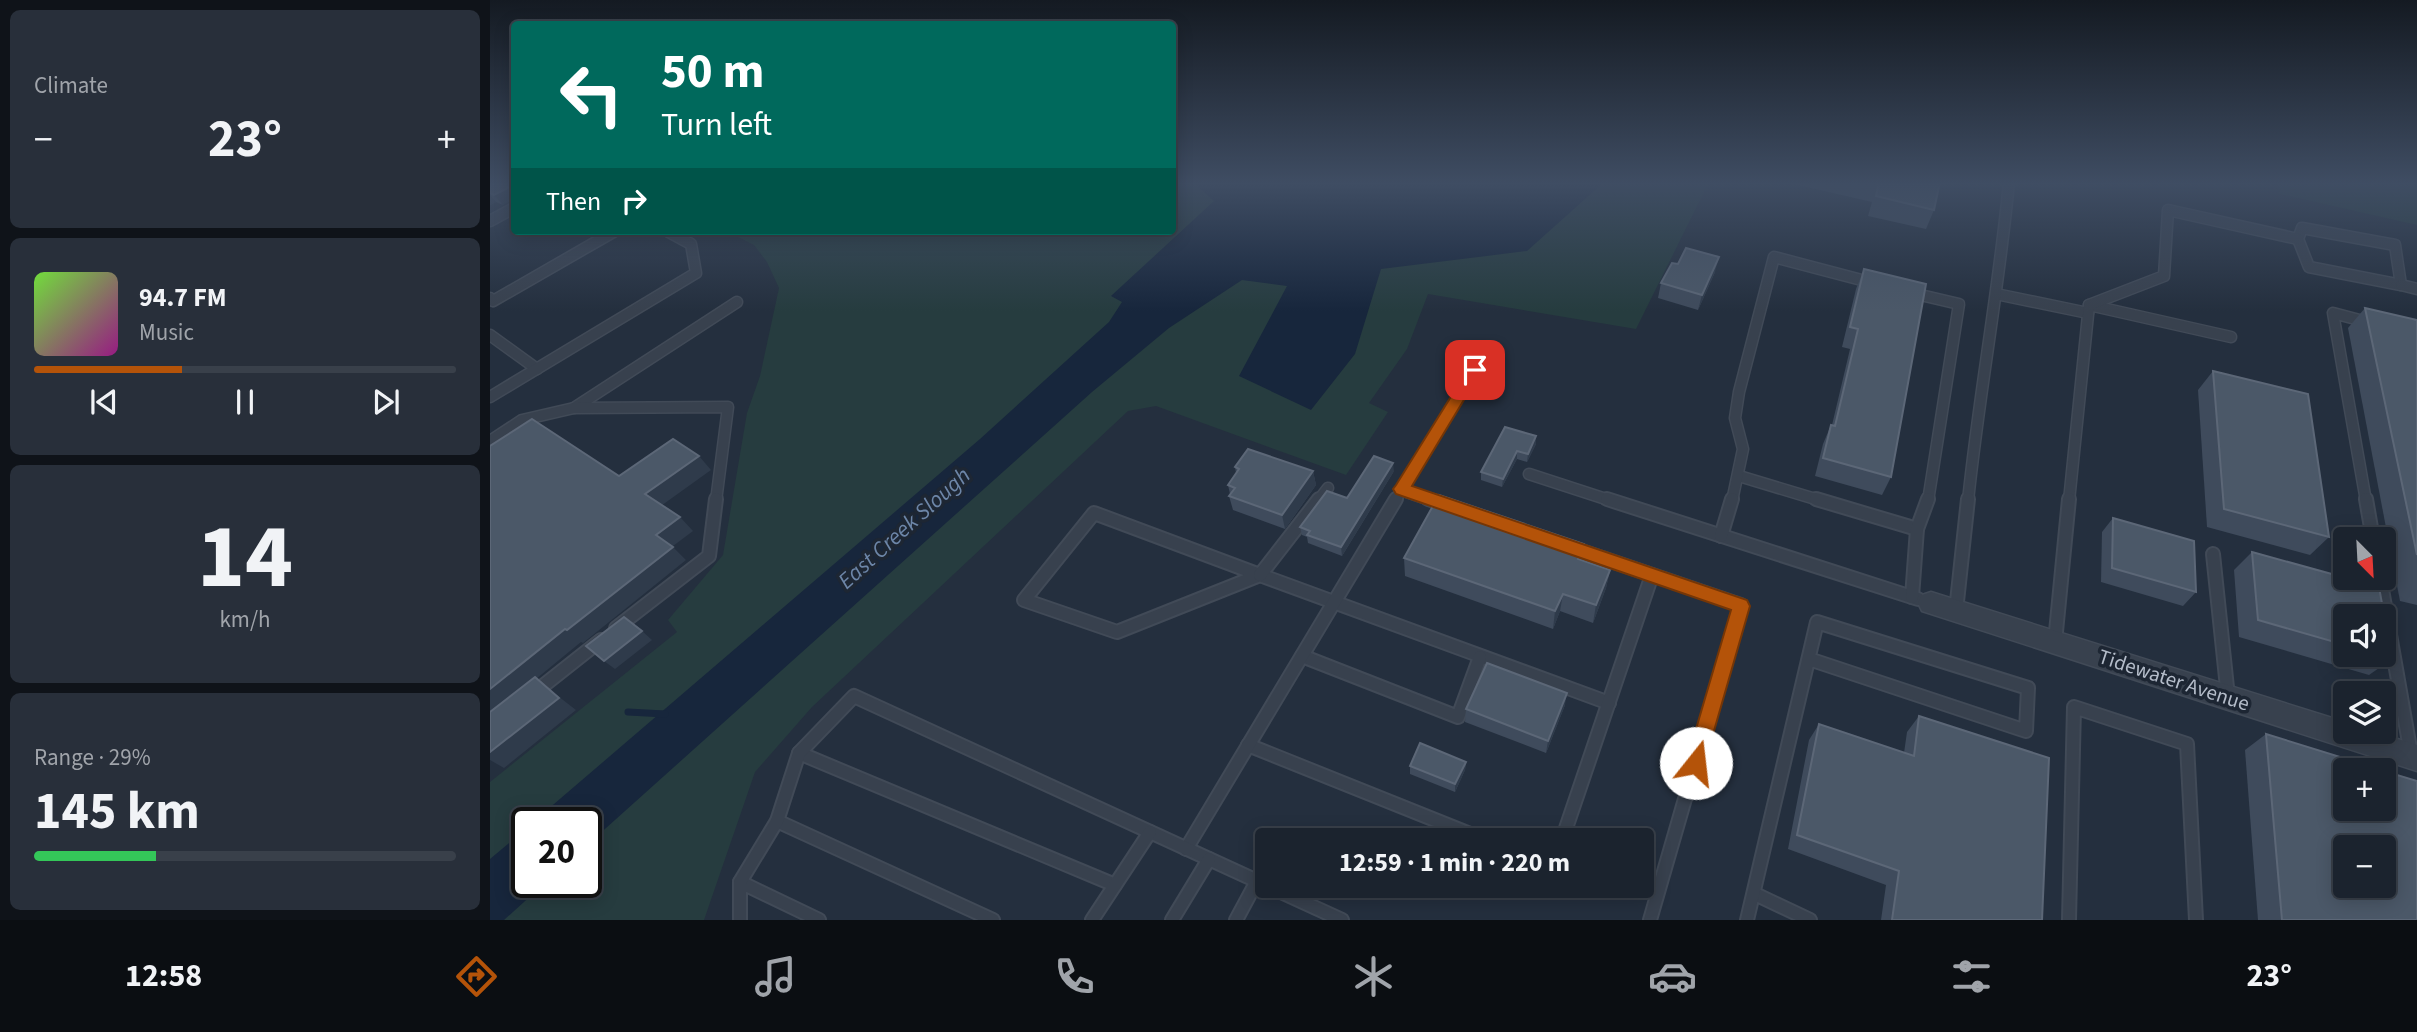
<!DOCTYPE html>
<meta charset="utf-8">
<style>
:root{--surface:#1b232e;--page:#282f3a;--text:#f1f3f6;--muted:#a0a4aa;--line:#39404a;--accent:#b45309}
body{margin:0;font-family:"Source Sans 3",sans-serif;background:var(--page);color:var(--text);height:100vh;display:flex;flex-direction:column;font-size:26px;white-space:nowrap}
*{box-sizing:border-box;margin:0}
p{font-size:23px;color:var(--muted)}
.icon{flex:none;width:38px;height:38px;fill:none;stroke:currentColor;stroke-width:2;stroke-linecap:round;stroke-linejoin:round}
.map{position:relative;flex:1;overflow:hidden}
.drawer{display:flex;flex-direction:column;gap:10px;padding:10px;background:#0f1319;width:490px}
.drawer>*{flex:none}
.hud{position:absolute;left:21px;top:21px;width:665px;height:214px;border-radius:7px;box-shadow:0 4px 18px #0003,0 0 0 2px var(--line);background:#00695c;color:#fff;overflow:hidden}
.needle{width:46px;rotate:156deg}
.fabs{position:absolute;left:1843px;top:527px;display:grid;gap:14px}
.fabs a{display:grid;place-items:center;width:63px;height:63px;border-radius:7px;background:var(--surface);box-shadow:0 4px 18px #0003,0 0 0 2px var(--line);font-size:35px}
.speed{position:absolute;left:21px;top:807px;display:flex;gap:14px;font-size:35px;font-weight:700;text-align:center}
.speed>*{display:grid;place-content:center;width:91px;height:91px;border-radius:50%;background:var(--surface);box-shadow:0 4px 18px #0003,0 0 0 2px var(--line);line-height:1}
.speed .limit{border:4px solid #111;border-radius:10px;background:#fff;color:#111}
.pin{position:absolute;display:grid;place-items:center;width:60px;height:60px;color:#fff;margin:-30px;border-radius:14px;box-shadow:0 4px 10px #0006}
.me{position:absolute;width:77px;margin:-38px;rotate:16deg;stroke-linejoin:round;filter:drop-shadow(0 0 5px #0008)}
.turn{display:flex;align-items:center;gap:24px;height:147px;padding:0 35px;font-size:32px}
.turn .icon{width:91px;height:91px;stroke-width:2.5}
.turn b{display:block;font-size:49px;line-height:60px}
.then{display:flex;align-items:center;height:66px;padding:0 35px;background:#0003;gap:14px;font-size:26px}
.big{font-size:52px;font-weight:700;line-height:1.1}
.drawer .card{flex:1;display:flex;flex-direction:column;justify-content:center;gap:10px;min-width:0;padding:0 24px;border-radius:10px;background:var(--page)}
.drawer .dial{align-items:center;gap:0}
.dial b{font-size:91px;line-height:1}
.song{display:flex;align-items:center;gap:21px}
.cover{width:84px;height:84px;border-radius:10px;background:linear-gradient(135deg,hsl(100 70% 55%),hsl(310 70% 35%))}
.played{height:7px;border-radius:4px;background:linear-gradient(90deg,var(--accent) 35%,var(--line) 35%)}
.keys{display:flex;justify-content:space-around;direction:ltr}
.heat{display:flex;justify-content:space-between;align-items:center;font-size:38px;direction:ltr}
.charge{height:10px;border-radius:5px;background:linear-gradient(90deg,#34c759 29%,var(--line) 0)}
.trip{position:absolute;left:765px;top:828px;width:399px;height:70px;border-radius:7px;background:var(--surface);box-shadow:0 4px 18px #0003,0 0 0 2px var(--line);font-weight:700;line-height:70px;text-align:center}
.tabs{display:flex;height:112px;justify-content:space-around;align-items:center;background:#0b0e12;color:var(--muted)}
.tabs .icon{width:49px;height:49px}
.tabs .current{color:var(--accent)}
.tabs b{font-size:32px;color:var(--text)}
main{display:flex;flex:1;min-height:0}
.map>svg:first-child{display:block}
.green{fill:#263c3f;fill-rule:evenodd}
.water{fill:#17263c}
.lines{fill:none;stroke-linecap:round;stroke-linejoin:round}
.stream{stroke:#17263c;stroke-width:7}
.service-far1-casing{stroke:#414a57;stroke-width:13}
.service-casing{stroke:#414a57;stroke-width:16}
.minor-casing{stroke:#414a57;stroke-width:3}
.service-far1{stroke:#38414e;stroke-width:10}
.service{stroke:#38414e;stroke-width:12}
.minor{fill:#38414e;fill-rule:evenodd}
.wall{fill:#3f4b5c;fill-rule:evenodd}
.shaded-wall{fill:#2f3b4b}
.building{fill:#4b5868;stroke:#5c6777;stroke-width:2;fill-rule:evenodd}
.route{fill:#b45309;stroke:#753606;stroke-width:2}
.labels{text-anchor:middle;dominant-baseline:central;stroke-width:7;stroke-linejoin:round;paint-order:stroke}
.street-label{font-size:21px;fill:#b4bcc9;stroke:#1d2633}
.water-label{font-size:23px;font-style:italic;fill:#6d86a8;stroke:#1d2633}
</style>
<main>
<section class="drawer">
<div class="card"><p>Climate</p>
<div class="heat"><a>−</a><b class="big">23°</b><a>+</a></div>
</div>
<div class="card">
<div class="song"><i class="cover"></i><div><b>94.7 FM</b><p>Music</p></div></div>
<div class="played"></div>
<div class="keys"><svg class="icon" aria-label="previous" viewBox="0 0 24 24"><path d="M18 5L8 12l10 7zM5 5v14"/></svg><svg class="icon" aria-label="pause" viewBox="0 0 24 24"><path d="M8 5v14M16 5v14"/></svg><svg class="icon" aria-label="next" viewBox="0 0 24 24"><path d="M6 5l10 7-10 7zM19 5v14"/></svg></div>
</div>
<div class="card dial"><b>14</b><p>km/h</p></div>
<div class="card"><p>Range · 29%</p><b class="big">145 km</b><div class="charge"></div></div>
</section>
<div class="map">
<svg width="1927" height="920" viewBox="0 0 1927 920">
<rect width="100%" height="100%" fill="#242f3e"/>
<g class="green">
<path d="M 683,182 L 1219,182 L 1146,329 L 938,294 L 917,349 L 879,403 L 898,412 L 856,475 L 666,406 L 638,411 L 322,707 L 265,772 L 214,920 L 0,920 L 0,782 L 187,632 L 178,620 L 233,555 L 257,413 L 270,376 L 289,288 L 277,262 L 264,245 L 236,231 L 682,231 ZM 37,822 L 96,822 L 96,882 L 37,882 Z"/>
<path d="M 1788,182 L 1927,182 L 1927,225 L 1790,194 Z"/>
</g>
<g class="water">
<path d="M 703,182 L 1114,182 L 1037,251 L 891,269 L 865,354 L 821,410 L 749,376 L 797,286 L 752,280 L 679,328 L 602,392 L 96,846 L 96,822 L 43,822 L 490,439 L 619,322 L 632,302 L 621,296 L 724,201 Z"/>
<path d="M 37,828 L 37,882 L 56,882 L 14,920 L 0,920 L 0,859 Z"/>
</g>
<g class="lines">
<path class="stream" d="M 138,712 L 175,714"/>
<g class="service-far1-casing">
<g id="service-far1">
<path d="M 0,221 L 24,208"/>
<path d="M 1812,228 L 1905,245 L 1911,285 L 1819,267 L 1808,239 Z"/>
<path d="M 1911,285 L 1927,289"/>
<path d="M 1422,293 L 1469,304 L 1438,501"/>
<path d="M 1506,294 L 1598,313"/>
<path d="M 0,298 L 3,301 L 125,231"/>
<path d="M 1599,305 L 1741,337"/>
<path d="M 0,335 L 47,369"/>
<path d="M 0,397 L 206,273 L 201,244 L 177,231"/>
<path d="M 84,408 L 247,302"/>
<path d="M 0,441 L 32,420 L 84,408 L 238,407 L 226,501"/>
<path d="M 1039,474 L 1122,501"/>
<path d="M 1249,476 L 1332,501"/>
<path d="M 911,490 L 985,370"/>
<path d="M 828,501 L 838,488"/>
<path d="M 905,501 L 911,490 L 943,501"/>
<path d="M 1242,501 L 1253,449 L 1245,418 L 1249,392 L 1284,257 L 1383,283"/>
<path d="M 1478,501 C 1489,394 1509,289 1519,182"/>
<path d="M 1579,501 L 1599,305 L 1674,276 L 1678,210 L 1808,239"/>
<path d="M 1876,501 L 1843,313 L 1877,322"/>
</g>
</g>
<g class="service-casing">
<g id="service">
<path d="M 938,499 L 959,506"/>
<path d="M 1117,499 L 1428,599"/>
<path d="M 1326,499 L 1427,529"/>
<path d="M 1876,499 L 1883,539"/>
<path d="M 604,513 L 770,575 L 627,632 L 534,600 Z"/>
<path d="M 1231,536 L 1242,499"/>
<path d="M 1080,547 L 1251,605 L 1160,920"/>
<path d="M 1723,554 L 1738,697"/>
<path d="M 770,575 L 1119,703"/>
<path d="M 770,575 L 829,499"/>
<path d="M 1890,578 L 1921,754"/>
<path d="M 1422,597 L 1427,529 L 1438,499"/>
<path d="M 1466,611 L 1478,499"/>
<path d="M 126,628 L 219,556 L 226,499"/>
<path d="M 1565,642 L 1579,499"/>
<path d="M 812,656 L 968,717 L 990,657"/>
<path d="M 44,693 L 111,640"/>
<path d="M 758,745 L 995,840"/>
<path d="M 309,753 L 625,885"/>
<path d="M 287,821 L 503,920"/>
<path d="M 1072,840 L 1162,575"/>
<path d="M 696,849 L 906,499"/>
<path d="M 250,882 L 329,920"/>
<path d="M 1265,894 L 1320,920"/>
<path d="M 250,920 L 250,882 L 287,821 L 309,753 L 364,696 L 852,920"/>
<path d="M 602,920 L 660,832"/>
<path d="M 682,920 L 719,859"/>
<path d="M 746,920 L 767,881"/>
<path d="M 1257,920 L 1327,622 L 1538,688 L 1536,731 L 1319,659"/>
<path d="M 1579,920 L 1584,707 L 1697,744 L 1706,920"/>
</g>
</g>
<g class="minor-casing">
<path id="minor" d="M 1441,592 L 1855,722 L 1855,732 L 1885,732 L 1927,745 L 1927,771 L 1432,611 L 1428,603 L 1432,595 Z"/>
</g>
<use href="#service-far1" class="service-far1"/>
<use href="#service" class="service"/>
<use href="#minor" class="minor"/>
</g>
<g class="wall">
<path d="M 0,182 L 13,205 L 6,202 L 0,205 Z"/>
<path d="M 1304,182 L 1450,182 L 1444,210 L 1436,229 L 1378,216 L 1382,202 L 1304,184 Z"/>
<path d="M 1374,269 L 1401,477 L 1392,495 L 1325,476 L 1333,444 L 1341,425 L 1342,425 L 1360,349 L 1352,347 L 1366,289 Z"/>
<path d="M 1225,272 L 1208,310 L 1168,298 L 1171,283 Z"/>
<path d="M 1875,308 L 1927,320 L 1927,605 L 1910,601 L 1858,328 Z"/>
<path d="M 1723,371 L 1839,537 L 1820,555 L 1717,527 L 1708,390 Z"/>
<path d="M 1046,436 L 1046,444 L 1037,462 L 1027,459 L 1012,487 L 991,480 L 991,472 Z"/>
<path d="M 745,467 L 823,471 L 826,485 L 795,529 L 743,510 L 739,496 L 740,494 L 738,485 L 746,473 Z"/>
<path d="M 904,471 L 852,556 L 818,543 L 817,537 L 812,535 L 810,527 Z"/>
<path d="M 1623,518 L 1706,592 L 1693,606 L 1611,582 L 1612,532 Z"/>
<path d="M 1762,552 L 1889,587 L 1902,659 L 1879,675 L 1749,637 L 1744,570 ZM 1855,616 L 1894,616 L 1894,654 L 1855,654 Z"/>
<path d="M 914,558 L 1091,560 L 1120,570 L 1116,588 L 1103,623 L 1070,611 L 1063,629 L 915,576 Z"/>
<path d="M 1075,705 L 1056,753 L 975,722 L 976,709 Z"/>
<path d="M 1429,716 L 1552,920 L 1391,920 L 1396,885 L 1298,849 L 1319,740 L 1329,724 L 1414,753 L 1417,732 Z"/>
<path d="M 1776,734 L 1927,920 L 1768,920 L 1755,750 Z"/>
<path d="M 976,762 L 975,770 L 965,792 L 920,774 L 920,766 Z"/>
</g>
<g class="shaded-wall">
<path d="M 24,185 L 24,199 L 13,205 L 4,195 Z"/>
<path d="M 0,195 L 6,202 L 0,205 Z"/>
<path d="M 1229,257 L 1225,272 L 1208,310 L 1212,295 Z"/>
<path d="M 1046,436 L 1046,444 L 1037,462 L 1038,454 Z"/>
<path d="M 1027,451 L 1027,459 L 1012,487 L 1013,479 Z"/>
<path d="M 209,456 L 221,470 L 168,508 L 155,494 Z"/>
<path d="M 903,463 L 904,471 L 852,556 L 851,547 Z"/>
<path d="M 823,471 L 826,485 L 795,529 L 792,515 Z"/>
<path d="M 190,517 L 203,531 L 179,549 L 166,535 Z"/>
<path d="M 1094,544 L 1091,562 L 1088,559 Z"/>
<path d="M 183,547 L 196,560 L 93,643 L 91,642 L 46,679 L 86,710 L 14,768 L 0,760 L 0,689 L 75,629 Z"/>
<path d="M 1120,570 L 1116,588 L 1103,623 L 1106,605 Z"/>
<path d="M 1073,594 L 1070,611 L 1063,629 L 1065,611 Z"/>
<path d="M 152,631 L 162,640 L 125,669 L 114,661 Z"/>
<path d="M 1077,693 L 1075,705 L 1056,753 L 1058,741 Z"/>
<path d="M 976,762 L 975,770 L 965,792 L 965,784 Z"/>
</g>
<g class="building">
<path d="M 0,182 L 24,182 L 24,185 L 4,195 L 0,193 Z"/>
<path d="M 1387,182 L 1450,182 L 1444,210 L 1386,196 L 1389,183 Z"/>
<path d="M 1196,248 L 1229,257 L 1212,295 L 1171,283 L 1182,263 L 1188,264 Z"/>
<path d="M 1374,269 L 1436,284 L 1401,477 L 1333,458 L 1341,425 L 1345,426 L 1368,329 L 1360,327 Z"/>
<path d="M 1875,308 L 1927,320 L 1927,555 Z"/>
<path d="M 1723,371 L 1818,394 L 1839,537 L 1734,509 Z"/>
<path d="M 42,419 L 129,476 L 183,439 L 209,456 L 155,494 L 190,517 L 166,535 L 183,547 L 77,630 L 75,629 L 0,689 L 0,446 Z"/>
<path d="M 1015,427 L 1046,436 L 1038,454 L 1027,451 L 1013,479 L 991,472 Z"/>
<path d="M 758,449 L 823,471 L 792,515 L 739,496 L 745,488 L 738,485 L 749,469 L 745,467 Z"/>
<path d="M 884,456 L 903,463 L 851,547 L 817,535 L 820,531 L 810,527 L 837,491 L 857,498 Z"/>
<path d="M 949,495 L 1094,544 L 1088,559 L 1120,570 L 1106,605 L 1073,594 L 1065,611 L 914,558 Z"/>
<path d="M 1623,518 L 1704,541 L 1706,592 L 1622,568 Z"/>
<path d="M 1762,552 L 1889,587 L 1902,659 L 1888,654 L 1894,654 L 1894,616 L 1855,616 L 1855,645 L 1768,620 Z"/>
<path d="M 134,617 L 152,631 L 114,661 L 96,646 Z"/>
<path d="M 997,663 L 1077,693 L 1058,741 L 976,709 Z"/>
<path d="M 45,677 L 69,698 L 0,752 L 0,712 Z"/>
<path d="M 1429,716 L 1559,758 L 1552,920 L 1402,920 L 1409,871 L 1307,835 L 1329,724 L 1424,756 Z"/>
<path d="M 1776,734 L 1892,770 L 1855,770 L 1855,808 L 1894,808 L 1894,771 L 1927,781 L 1927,920 L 1792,920 ZM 1855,847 L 1894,847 L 1894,886 L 1855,886 Z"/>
<path d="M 930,743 L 976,762 L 965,784 L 920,766 Z"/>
</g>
<linearGradient id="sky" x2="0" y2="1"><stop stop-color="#141a22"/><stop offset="0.59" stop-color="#3f4d63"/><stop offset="1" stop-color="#3f4d63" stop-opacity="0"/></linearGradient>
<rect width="1927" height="311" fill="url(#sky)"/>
<path class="route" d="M 985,365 L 992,370 L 922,486 L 1257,600 L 1260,606 L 1213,769 L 1206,772 L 1199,769 L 1196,763 L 1241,610 L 906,494 L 903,489 L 906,485 L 980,366 Z"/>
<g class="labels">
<g class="street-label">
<text transform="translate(1684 680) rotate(18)">Tidewater Avenue</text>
</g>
<g class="water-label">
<text transform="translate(414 528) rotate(-42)">East Creek Slough</text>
</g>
</g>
</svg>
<div class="fabs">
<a><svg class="needle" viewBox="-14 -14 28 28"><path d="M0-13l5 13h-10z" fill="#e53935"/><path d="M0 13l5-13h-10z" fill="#a0a4aa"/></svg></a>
<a><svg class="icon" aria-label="sound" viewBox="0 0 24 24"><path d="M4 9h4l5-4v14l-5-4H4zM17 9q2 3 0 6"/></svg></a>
<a><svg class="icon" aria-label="layers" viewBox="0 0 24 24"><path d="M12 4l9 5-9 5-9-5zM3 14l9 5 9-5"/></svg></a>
<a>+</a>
<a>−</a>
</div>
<div class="speed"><div class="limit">20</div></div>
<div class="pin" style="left:985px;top:370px;background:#d93025"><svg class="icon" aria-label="arrive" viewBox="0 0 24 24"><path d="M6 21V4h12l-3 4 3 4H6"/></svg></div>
<svg class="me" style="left:1206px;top:763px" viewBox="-20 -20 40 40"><circle r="19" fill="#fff"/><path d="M0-13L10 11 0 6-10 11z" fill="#b45309"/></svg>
<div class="trip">12:59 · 1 min · 220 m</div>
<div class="hud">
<div class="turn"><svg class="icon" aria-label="left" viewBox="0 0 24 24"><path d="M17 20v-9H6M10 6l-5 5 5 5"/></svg><div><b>50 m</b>Turn left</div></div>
<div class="then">Then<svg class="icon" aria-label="right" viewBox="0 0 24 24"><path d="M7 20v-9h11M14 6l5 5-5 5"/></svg></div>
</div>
</div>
</main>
<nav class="tabs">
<b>12:58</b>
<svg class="icon current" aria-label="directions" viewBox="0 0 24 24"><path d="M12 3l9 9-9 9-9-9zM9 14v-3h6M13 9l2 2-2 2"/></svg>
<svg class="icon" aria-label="music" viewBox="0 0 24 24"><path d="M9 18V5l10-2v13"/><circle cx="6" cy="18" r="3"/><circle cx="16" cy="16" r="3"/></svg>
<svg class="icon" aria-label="phone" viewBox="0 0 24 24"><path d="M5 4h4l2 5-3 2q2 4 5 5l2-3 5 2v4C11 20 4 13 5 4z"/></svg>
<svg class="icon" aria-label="climate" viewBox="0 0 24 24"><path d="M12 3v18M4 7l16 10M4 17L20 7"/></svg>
<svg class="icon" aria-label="car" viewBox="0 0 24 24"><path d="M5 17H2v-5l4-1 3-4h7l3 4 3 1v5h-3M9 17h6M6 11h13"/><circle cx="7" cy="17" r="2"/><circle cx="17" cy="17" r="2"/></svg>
<svg class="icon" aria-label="filters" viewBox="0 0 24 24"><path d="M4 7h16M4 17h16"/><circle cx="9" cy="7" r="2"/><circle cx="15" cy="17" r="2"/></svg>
<b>23°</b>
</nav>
